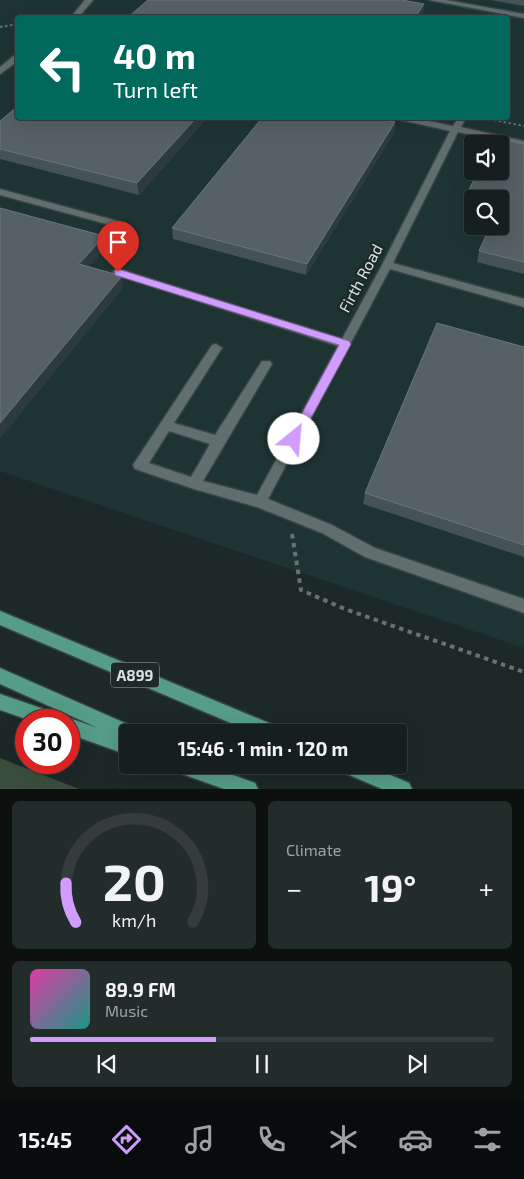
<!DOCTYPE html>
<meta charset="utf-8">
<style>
:root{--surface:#151f1e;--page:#222c2b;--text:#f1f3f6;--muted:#9da2a4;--line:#343d3c;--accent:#d09dff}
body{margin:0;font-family:"Exo 2",sans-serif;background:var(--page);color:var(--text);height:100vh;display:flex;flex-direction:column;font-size:19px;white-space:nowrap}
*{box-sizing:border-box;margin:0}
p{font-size:16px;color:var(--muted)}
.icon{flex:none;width:28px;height:28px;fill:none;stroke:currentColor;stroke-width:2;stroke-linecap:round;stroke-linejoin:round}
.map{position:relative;height:789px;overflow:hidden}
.details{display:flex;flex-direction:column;gap:12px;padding:12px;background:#0c1110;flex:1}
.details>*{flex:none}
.guide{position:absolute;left:15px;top:15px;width:495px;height:105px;border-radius:5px;box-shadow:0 5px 20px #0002,0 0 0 1px var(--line);background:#00695c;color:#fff;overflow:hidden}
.controls{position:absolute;left:464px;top:135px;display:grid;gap:10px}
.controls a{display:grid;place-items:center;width:45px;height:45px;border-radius:5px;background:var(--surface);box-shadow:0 5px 20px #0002,0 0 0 1px var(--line);font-size:25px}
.speed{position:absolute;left:15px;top:709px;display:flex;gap:10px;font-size:25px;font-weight:700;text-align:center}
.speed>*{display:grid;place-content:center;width:65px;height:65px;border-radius:50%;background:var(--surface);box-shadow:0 5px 20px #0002,0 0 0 1px var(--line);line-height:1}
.speed .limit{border:8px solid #d22;background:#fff;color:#111}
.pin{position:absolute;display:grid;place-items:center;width:42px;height:42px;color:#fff;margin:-51px -21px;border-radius:50% 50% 50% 0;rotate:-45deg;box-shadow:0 0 5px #0007}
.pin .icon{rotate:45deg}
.me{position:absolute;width:55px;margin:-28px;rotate:28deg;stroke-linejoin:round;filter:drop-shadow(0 0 4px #0008)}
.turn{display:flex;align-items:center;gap:18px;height:105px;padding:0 15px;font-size:22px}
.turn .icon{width:65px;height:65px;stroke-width:2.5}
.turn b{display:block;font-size:35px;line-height:42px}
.big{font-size:38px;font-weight:700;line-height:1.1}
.details .card{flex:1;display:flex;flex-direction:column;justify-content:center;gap:8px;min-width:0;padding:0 18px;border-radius:8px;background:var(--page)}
.details .dial{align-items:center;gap:0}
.dial svg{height:130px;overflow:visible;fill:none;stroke:var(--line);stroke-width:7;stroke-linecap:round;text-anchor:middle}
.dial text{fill:var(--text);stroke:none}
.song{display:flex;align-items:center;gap:15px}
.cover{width:60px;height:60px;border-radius:8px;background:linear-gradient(135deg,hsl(320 70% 55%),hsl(170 70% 35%))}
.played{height:5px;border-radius:2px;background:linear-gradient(90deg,var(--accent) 40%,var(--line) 40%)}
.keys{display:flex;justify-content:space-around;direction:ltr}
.heat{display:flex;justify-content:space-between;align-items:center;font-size:28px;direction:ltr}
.details .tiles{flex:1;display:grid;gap:12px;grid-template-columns:1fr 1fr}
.card:last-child{grid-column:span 2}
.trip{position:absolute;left:119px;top:724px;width:288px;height:50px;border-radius:5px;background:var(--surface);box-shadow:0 5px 20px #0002,0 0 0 1px var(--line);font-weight:700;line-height:50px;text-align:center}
.tabs{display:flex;height:80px;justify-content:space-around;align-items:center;background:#080c0c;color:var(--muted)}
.tabs .icon{width:35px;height:35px}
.tabs .on{color:var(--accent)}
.tabs b{font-size:22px;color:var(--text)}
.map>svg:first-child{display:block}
.built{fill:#1e3433;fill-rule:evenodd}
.green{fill:#3b4e3c}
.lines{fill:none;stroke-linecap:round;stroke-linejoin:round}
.minor-casing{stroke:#394343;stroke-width:3}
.major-casing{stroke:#394343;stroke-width:3}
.path-far1{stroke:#677272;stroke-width:2;stroke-dasharray:2.5 2.5;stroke-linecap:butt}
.path{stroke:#677272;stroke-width:4;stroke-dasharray:4.5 4.5;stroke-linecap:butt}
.minor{fill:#606f6e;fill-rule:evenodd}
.major{fill:#559d88;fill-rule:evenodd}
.wall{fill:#455256}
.shaded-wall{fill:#2e3b3d}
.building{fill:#556165;stroke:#6a7678}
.route{fill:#d09dff;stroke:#8766a6}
.labels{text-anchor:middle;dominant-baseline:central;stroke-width:5;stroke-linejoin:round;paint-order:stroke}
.shield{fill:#1c2928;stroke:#a1aaaa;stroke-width:1}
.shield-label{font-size:15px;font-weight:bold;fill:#dae2e2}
.street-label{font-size:16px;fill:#dae2e2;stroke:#1c2928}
</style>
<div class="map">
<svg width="524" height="789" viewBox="0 0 524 789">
<rect width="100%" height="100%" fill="#1c2928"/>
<path class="built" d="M 0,0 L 524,0 L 524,648 L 0,471 ZM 18,18 L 508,18 L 508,118 L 18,118 ZM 472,144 L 500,144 L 500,171 L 472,171 ZM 472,199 L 500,199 L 500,226 L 472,226 Z"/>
<path class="green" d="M 0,758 L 79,789 L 0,789 Z"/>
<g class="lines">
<g class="minor-casing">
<g id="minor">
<path d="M 85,0 L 93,0 L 78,18 L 70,18 Z"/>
<path d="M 429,0 L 446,0 L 524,14 L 524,18 Z"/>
<path d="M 15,55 L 18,55 L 18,61 L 0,74 L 0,67 Z"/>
<path d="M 400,118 L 414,118 L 453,126 L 458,118 L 466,118 L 461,127 L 524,141 L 524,147 L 458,132 L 393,263 L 524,299 L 524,307 L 390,269 L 268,499 L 332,525 L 375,548 L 524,599 L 524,613 L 365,557 L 322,533 L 257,507 L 194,489 L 135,469 L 133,465 L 212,345 L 216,344 L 222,348 L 174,423 L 215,435 L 262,361 L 270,361 L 272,364 L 203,481 L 257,495 L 338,346 L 114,274 L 113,272 L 114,270 L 122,270 L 342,339 L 382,265 L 450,131 L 401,120 ZM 169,431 L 210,444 L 191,477 L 149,463 Z"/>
<path d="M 0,189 L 125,223 L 126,225 L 121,228 L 0,195 Z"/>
</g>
</g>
<g class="major-casing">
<g id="major">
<path d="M 0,611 L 276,726 L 278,732 L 252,732 L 0,625 Z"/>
<path d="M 0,668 L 134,727 L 136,732 L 128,732 L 128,755 L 69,734 L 69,720 L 64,720 L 69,718 L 98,728 L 0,684 Z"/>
<path d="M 0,694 L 58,714 L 60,720 L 29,720 L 0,710 Z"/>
<path d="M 171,765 L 205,765 L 255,783 L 258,789 L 224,789 L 174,771 Z"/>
<path d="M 337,765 L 367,765 L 409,783 L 412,789 L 382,789 L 340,771 Z"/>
</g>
</g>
<g class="path-far1">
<path d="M 0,27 L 18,24"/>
<path d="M 484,118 L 524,126"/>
</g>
<path class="path" d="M 292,534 L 301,590 L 345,609 L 524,672"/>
<use href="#minor" class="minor"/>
<use href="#major" class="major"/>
</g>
<g class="wall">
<path d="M 490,0 L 524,0 L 524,6 Z"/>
<path d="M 207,118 L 139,195 L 0,159 L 0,121 Z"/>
<path d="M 395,122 L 394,133 L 306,275 L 173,239 L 172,228 Z"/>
<path d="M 524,144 L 524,274 L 477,262 L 479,251 L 500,226 L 500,199 L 472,199 L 472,205 L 466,204 L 468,192 Z"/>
<path d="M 524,347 L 524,557 L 363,504 L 365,493 Z"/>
</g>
<g class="shaded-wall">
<path d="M 424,4 L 423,14 L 420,18 L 415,18 Z"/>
<path d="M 196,118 L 207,118 L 139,195 L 137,183 Z"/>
<path d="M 395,122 L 394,133 L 306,275 L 307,264 Z"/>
<path d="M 104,236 L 106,248 L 81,276 L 79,264 Z"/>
<path d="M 122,276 L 123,288 L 0,439 L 0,423 Z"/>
</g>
<g class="building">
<path d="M 148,0 L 402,0 L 424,4 L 415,18 L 127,18 Z"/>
<path d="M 18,106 L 18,118 L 196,118 L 137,183 L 0,149 L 0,121 Z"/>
<path d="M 262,118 L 374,118 L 395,122 L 307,264 L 172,228 Z"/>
<path d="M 494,138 L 524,144 L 524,262 L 479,251 L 490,226 L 500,226 L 500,202 L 501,200 L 500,199 L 495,199 L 468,192 L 478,171 L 500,171 L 500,144 L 491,144 Z"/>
<path d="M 0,208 L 104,236 L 79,264 L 122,276 L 0,423 Z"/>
<path d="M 437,323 L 524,347 L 524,545 L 365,493 Z"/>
</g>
<path class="route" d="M 118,269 L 349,341 L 351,344 L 298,442 L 294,443 L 288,439 L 339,345 L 115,275 L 115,270 Z"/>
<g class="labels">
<rect class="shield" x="111" y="662.5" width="48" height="25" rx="4"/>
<g class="shield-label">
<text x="135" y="675">A899</text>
</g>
<g class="street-label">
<text transform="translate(360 278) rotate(-62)">Firth Road</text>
</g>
</g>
</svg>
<div class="controls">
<a><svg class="icon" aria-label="sound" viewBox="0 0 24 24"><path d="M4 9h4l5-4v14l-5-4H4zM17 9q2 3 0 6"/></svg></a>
<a><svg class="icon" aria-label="search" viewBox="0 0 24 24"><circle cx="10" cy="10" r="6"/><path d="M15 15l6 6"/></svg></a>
</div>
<div class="speed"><div class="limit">30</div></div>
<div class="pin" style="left:118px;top:272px;background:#d93025"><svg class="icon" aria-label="arrive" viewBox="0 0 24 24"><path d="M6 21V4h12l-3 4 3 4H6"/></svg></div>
<svg class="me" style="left:294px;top:439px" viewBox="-20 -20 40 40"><circle r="19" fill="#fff"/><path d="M0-13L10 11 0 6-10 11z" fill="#d09dff"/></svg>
<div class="trip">15:46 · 1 min · 120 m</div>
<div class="guide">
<div class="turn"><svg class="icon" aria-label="left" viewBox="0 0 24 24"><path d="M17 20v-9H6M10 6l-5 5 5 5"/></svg><div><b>40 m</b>Turn left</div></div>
</div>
</div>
<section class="details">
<div class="tiles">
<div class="card dial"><svg viewBox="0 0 100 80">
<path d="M14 69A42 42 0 1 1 86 69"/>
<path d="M14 69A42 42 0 0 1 8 45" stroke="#d09dff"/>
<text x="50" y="56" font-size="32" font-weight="700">20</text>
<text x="50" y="72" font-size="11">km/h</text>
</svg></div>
<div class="card"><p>Climate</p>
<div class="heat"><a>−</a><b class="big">19°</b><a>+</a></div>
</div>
<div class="card">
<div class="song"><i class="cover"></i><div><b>89.9 FM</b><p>Music</p></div></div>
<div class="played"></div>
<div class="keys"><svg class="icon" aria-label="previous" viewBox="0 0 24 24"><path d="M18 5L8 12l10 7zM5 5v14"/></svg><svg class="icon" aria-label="pause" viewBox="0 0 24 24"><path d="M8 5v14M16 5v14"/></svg><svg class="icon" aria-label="next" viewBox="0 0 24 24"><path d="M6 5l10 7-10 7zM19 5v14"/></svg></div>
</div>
</div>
</section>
<nav class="tabs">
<b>15:45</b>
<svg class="icon on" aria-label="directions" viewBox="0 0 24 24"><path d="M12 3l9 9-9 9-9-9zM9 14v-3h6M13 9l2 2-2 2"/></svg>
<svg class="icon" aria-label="music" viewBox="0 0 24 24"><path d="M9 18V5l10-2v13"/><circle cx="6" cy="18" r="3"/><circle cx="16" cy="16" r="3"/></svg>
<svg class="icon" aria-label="phone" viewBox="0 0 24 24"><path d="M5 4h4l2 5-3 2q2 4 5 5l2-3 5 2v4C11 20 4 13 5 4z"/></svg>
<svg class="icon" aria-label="climate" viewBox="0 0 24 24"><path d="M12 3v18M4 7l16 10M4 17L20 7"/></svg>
<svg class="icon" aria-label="car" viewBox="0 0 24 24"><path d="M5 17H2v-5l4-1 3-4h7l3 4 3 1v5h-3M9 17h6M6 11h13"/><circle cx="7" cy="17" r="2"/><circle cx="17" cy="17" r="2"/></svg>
<svg class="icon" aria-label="filters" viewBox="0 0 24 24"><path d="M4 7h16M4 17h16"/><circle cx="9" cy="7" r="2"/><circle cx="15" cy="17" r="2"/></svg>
</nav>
